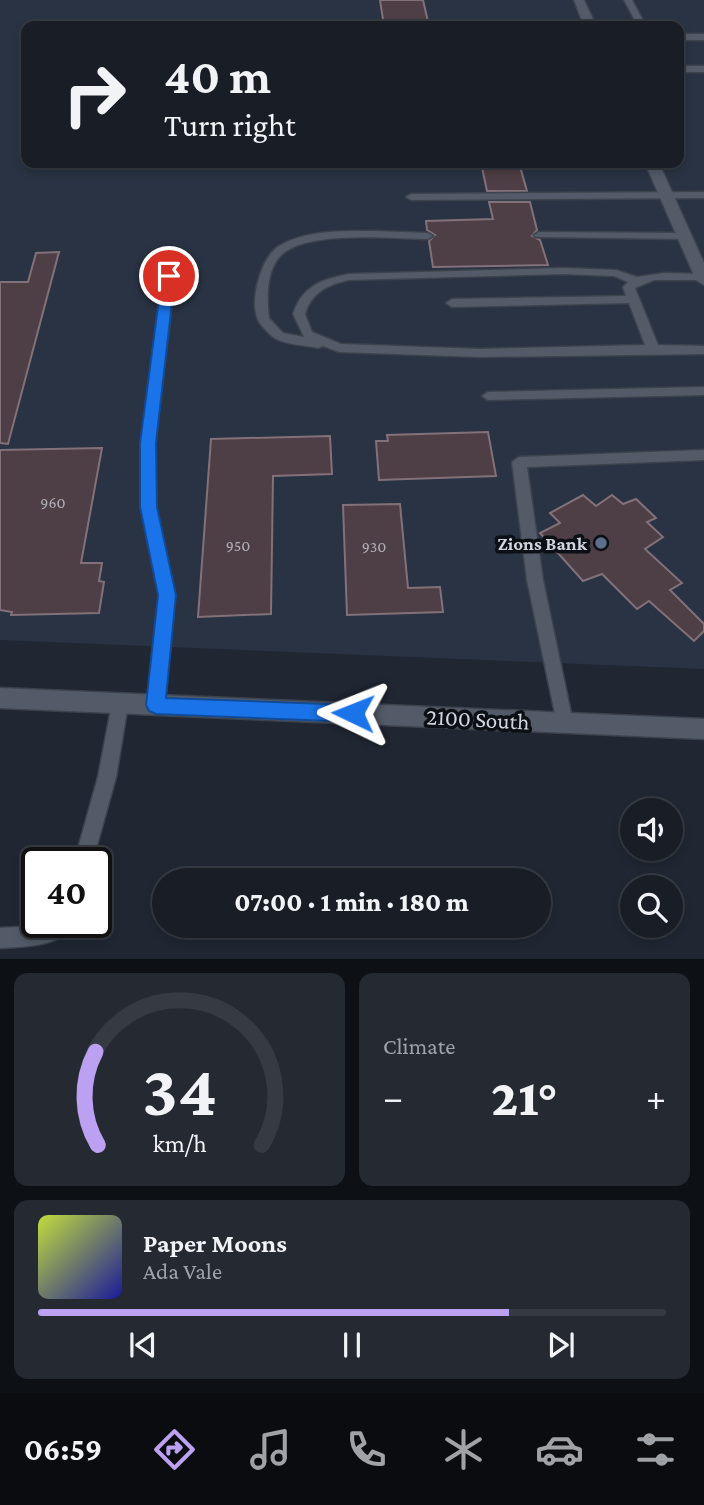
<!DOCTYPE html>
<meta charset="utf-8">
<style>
:root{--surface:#181d26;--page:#252a32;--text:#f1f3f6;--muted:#9fa2a7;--line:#363b43;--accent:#bca0f2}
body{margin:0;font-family:"Crimson Pro",serif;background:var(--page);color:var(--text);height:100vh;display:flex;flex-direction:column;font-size:26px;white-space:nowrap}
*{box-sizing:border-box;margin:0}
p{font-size:23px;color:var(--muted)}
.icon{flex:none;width:38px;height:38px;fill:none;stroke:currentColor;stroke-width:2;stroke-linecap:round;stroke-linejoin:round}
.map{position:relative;height:959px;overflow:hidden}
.drawer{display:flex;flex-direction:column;gap:14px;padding:14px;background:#0d1015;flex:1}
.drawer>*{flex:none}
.hud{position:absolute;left:21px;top:21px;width:663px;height:147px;border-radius:14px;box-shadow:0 4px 10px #0003,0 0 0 2px var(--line);background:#181d26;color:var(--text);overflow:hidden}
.controls{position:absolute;left:620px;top:798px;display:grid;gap:14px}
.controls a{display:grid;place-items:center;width:63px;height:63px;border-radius:50%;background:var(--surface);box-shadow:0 4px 10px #0003,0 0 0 2px var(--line);font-size:35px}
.speed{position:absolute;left:21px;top:847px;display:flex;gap:14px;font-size:35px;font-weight:700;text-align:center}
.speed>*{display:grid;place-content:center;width:91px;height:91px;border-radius:50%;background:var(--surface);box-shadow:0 4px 10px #0003,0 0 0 2px var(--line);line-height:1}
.speed .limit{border:4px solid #111;border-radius:10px;background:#fff;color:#111}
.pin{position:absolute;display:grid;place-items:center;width:60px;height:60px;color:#fff;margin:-30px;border:4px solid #fff;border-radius:50%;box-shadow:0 2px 7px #0007}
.me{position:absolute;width:77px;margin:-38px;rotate:272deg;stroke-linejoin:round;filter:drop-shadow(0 0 5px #0008)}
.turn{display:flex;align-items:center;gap:24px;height:147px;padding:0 28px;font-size:32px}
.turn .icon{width:91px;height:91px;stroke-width:2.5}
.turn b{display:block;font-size:49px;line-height:60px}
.big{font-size:52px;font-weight:800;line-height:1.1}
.drawer .tile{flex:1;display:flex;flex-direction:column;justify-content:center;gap:10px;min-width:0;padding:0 24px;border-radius:14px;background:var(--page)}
.drawer .dial{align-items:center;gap:0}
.dial svg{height:182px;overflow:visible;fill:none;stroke:var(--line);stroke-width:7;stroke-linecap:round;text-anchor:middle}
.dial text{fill:var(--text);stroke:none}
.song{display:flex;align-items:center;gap:21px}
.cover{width:84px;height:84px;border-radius:10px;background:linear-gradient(135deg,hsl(70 70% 55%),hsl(240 70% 35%))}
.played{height:7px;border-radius:4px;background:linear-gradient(90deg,var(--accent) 75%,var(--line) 75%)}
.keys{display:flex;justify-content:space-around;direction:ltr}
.heat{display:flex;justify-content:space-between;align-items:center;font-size:38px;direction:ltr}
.drawer .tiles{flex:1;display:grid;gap:14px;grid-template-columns:1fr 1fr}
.tile:last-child{grid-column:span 2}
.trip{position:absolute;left:152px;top:868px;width:399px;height:70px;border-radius:35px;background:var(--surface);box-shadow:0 4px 10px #0003,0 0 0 2px var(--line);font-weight:800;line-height:70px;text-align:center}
.tab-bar{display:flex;height:112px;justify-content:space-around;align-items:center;background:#0a0c0f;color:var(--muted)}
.tab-bar .icon{width:49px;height:49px}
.tab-bar .selected{color:var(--accent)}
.tab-bar b{font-size:32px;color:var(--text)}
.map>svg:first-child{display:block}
.built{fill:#293343;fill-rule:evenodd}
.building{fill:#4e3e45;stroke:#83717a;stroke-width:2}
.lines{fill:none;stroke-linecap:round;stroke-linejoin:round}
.service-casing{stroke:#3d434d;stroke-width:3}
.tertiary-casing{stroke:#3d434d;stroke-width:3}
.secondary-casing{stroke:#3d434d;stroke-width:3}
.service{fill:#535b69;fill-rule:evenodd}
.tertiary{fill:#535b69;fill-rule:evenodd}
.secondary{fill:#535b69;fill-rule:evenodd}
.route{fill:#1a73e8;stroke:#114b97;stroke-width:2}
.service-dot{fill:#5c6f8a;stroke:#0c1015;stroke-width:2.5}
.labels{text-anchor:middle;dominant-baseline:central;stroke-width:7;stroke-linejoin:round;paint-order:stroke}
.number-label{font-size:16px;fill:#b0afb7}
.poi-label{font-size:19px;font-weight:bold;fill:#d0d5dd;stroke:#0c1015;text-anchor:end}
.near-street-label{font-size:23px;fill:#d0d5dd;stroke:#0c1015}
</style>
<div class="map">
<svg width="704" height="959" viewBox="0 0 704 959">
<rect width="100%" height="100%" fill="#202733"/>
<path class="built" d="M 0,0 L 704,0 L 704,669 L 0,640 ZM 26,26 L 679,26 L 679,163 L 26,163 Z"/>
<g class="building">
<path d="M 380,0 L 423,0 L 429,26 L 384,26 Z"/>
<path d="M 481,163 L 519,163 L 527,191 L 487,191 Z"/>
<path d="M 489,202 L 530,202 L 537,230 L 532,236 L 540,240 L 548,265 L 433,267 L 429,241 L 435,235 L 427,230 L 426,221 L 493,219 Z"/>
<path d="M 59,252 L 8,444 L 0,443 L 0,282 L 28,282 L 36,253 Z"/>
<path d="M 488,432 L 496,476 L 379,480 L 376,441 L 388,441 L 387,435 Z"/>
<path d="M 330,436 L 332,474 L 273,476 L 271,614 L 198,617 L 211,439 Z"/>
<path d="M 102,448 L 81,563 L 102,563 L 99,581 L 104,582 L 99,613 L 11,615 L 12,612 L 0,610 L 0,450 Z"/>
<path d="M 583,495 L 596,506 L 612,495 L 623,504 L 636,499 L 656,518 L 647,522 L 663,537 L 645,549 L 682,583 L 670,590 L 704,624 L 704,631 L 694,641 L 649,601 L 637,609 L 602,574 L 583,581 L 540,533 L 560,523 L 550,513 Z"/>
<path d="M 400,504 L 408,588 L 440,587 L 443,612 L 347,615 L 343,505 Z"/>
</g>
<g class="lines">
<g class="service-casing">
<g id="service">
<path d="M 624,0 L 632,0 L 646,26 L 638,26 Z"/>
<rect x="679" y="34" width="25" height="6"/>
<rect x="679" y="66" width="25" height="6"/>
<path d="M 704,192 L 704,198 L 411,200 L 406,197 L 411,194 Z"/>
<path d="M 373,231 L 428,233 L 433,236 L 428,239 C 394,239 298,228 277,260 C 266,276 267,300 269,318 L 283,333 L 304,337 L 293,314 C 302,286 322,279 349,274 L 564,268 L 616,270 L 637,277 L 664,273 L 703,274 L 703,280 L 654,280 L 635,288 L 658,345 L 704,346 L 704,354 L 480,357 L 339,352 L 323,346 L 318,348 C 305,345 288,345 276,339 C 271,336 260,325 258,320 C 249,301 261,257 279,246 C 306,230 342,231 373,231 ZM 564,274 L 614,276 L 628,282 L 623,287 L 626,296 L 452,299 L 446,303 L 452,307 L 629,303 L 645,345 L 480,349 L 341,344 L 312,332 L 305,314 C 312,292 327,285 349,280 Z"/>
<path d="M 539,232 L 685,233 L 690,236 L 685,239 L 535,237 L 534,235 Z"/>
<path d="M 169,273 L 175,276 L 155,443 L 155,507 L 175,595 L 164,705 L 162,710 L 156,712 L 150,710 L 148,705 L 159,595 L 141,507 L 141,443 L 163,276 Z"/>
<path d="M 704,387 L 704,395 L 488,400 L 482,396 L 488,392 Z"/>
<path d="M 704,450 L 704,460 L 527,467 L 543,580 L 573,723 L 570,728 L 564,730 L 558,728 L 527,580 L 512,462 L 519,457 Z"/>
<path d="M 120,697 L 126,699 L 128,704 L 116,777 L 92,863 L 74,863 L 98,777 L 112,704 L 114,699 Z"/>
<path d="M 45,922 L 75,922 C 64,947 22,947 0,948 L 0,928 L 38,926 Z"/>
</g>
</g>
<g class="tertiary-casing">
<path id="tertiary" d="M 0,688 L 704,719 L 704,739 L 0,708 Z"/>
</g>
<g class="secondary-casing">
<g id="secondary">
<path d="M 574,0 L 584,0 L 596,26 L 584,26 Z"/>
<path d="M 645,163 L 659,163 L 704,263 L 704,285 L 696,280 Z"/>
</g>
</g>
<use href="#service" class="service"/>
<use href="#tertiary" class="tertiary"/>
<use href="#secondary" class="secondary"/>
</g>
<path class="route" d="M 169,272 L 175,276 L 156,443 L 157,507 L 176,595 L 166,698 L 353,705 L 360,708 L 363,713 L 360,719 L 353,722 L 156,714 L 149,711 L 146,705 L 158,595 L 140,507 L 140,443 L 162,276 Z"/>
<circle class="service-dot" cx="601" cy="543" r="7"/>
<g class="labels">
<g class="number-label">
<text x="53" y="502">960</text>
<text x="238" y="545">950</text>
<text x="374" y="546">930</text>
</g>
<g class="poi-label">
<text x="587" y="543">Zions Bank</text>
</g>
<g class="near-street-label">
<text transform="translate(478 719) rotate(3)">2100 South</text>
</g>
</g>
</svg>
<div class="controls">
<a><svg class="icon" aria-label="sound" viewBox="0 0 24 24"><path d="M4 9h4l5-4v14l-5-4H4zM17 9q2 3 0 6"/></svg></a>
<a><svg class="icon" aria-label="search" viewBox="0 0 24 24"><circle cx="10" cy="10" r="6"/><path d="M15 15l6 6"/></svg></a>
</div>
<div class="speed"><div class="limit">40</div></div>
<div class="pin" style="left:169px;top:276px;background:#d93025"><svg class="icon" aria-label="arrive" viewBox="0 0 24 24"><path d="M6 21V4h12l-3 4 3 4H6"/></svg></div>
<svg class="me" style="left:353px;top:713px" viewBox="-20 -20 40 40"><path d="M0-17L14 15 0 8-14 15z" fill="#1a73e8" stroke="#fff" stroke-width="4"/></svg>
<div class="trip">07:00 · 1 min · 180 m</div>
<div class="hud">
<div class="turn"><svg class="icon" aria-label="right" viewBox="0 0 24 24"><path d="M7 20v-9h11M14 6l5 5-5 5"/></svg><div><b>40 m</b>Turn right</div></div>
</div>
</div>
<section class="drawer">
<div class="tiles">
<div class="tile dial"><svg viewBox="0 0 100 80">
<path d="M14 69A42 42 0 1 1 86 69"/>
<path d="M14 69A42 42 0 0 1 13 28" stroke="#bca0f2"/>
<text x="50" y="56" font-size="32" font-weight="700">34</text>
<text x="50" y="72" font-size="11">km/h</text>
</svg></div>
<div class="tile"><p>Climate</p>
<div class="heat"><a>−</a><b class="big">21°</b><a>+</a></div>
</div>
<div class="tile">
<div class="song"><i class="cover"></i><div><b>Paper Moons</b><p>Ada Vale</p></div></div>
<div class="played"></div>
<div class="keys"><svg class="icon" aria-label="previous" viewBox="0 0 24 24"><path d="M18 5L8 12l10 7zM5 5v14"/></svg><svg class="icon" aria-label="pause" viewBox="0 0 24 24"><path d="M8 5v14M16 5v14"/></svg><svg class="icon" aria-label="next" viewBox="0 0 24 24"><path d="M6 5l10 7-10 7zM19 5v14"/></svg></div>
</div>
</div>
</section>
<nav class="tab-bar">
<b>06:59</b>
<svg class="icon selected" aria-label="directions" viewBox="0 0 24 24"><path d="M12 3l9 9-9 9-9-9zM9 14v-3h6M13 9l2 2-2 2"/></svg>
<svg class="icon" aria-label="music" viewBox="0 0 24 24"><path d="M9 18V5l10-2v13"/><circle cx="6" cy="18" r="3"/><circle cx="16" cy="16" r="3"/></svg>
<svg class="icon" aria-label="phone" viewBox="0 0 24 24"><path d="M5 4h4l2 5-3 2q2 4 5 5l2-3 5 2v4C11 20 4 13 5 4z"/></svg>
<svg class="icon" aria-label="climate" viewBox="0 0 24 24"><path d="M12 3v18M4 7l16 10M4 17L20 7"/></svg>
<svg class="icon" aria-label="car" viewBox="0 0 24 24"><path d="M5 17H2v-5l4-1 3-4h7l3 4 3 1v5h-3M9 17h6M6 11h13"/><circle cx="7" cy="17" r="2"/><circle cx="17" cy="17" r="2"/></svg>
<svg class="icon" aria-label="filters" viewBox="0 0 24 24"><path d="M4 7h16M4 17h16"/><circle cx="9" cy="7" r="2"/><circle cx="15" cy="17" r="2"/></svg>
</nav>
